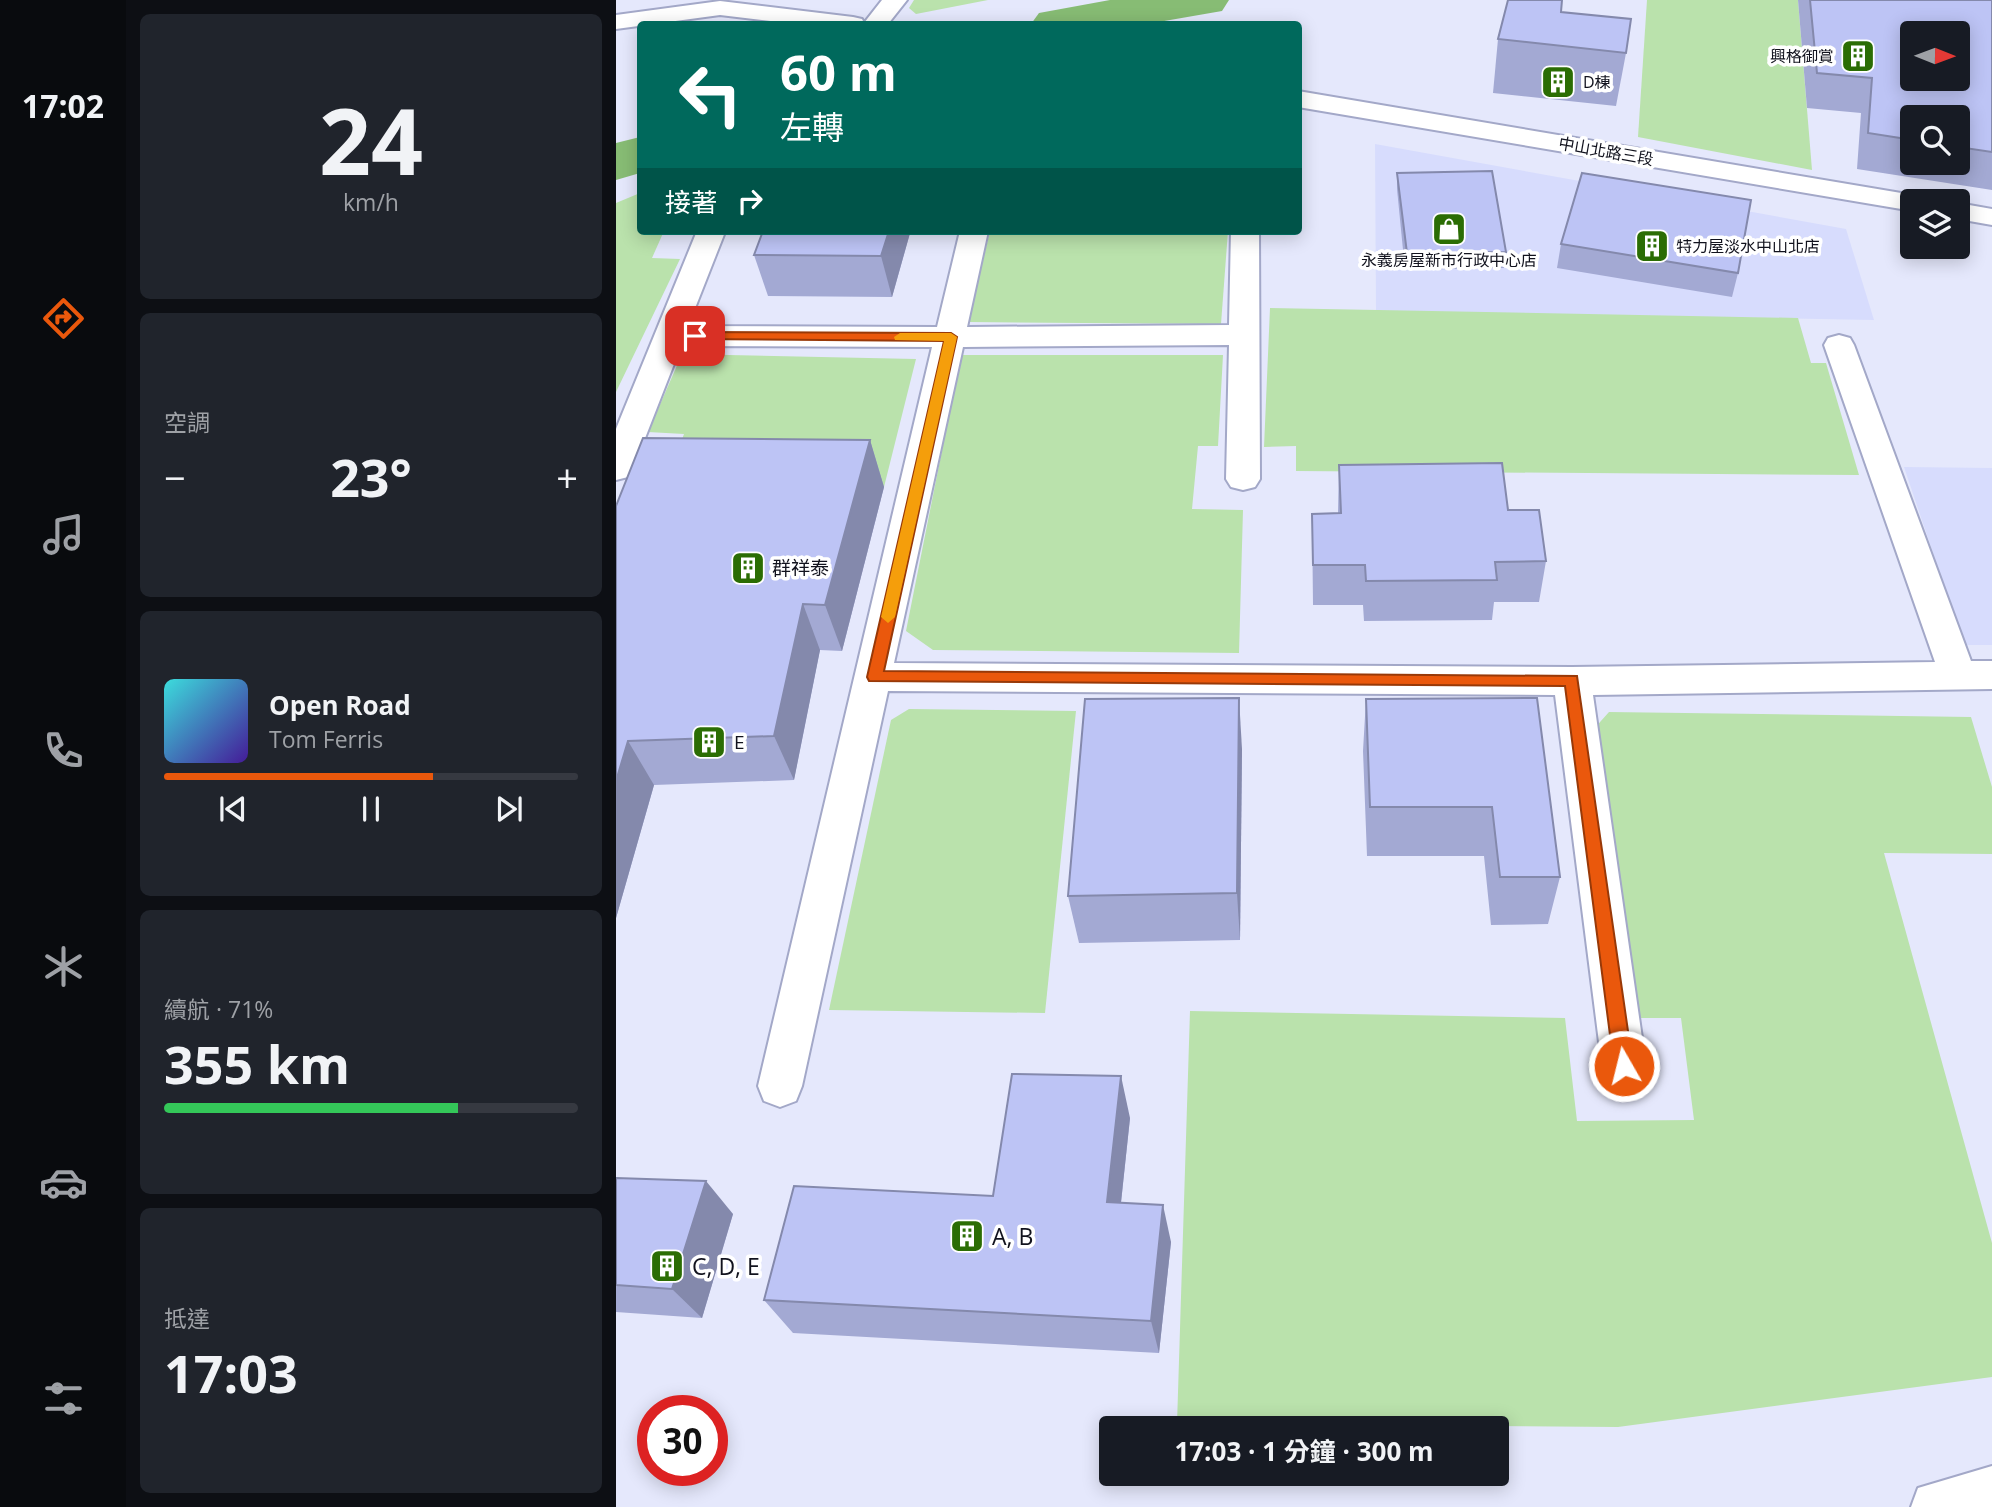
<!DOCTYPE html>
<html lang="zh-TW">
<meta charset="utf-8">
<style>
:root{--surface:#171b24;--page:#20242c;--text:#f1f3f6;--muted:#9ea1a6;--line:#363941;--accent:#ea580c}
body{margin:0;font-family:"Open Sans","Noto Sans TC",sans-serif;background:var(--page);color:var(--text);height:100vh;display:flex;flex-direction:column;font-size:26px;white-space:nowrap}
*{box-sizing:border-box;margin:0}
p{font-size:23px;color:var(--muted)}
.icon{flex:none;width:38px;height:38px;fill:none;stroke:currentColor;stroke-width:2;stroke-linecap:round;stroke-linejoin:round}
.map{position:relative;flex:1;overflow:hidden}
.details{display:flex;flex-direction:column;gap:14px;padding:14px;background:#0d0f14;width:490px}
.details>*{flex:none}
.top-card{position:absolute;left:21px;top:21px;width:665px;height:214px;border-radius:7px;box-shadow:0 4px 18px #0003;background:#00695c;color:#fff;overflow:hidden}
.needle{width:46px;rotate:91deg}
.tools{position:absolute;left:1284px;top:21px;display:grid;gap:14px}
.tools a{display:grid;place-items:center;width:70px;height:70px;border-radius:7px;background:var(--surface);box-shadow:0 4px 18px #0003;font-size:35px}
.speed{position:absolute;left:21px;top:1395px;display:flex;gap:14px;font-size:35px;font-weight:700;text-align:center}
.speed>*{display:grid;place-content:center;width:91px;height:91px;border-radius:50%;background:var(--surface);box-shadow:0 4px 18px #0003;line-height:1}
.speed .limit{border:10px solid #d22;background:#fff;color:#111}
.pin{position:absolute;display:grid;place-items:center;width:60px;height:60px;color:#fff;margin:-30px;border-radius:14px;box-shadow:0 4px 10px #0006}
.me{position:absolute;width:77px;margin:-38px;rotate:352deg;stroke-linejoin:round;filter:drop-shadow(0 0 5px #0008)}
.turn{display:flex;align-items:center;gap:24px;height:147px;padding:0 28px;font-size:32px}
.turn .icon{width:91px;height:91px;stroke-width:2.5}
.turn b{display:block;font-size:49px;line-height:60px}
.then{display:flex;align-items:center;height:66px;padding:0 28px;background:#0003;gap:14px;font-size:26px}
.big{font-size:52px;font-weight:700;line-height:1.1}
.details .widget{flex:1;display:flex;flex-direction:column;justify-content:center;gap:10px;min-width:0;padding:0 24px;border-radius:10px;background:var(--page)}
.details .dial{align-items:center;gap:0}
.dial b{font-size:91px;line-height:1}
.song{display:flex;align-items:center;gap:21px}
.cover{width:84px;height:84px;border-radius:10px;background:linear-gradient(135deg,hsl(180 70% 55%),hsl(260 70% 35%))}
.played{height:7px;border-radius:4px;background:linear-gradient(90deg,var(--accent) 65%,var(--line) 65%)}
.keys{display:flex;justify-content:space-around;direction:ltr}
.heat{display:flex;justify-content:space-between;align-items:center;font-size:38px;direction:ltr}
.charge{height:10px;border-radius:5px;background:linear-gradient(90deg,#34c759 71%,var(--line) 0)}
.trip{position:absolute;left:483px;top:1416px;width:410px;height:70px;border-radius:7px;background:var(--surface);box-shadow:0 4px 18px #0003;font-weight:700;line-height:70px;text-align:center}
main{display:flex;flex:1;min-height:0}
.tab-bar{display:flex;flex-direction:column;width:126px;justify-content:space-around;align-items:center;background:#090b0e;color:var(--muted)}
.tab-bar .icon{width:49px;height:49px}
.tab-bar .on{color:var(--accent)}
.tab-bar b{font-size:32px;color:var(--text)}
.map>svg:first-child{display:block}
.built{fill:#d7dcfd}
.green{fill:#bae2ac}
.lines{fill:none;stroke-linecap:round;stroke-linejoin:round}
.river{fill:#87bc74;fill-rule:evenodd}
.minor-casing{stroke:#a3a8c8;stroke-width:4}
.major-casing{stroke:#a3a8c8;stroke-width:4}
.minor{fill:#fff;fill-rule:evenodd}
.major{fill:#fff;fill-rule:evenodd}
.wall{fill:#a3a9d3;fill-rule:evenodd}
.shaded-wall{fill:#8489ac}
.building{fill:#bdc4f5;stroke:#8489ac;stroke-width:2;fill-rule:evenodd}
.route{fill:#ea580c;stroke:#983908;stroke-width:2}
.slow{fill:#f59e0b}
.labels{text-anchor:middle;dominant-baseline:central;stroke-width:7;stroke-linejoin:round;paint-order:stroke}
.far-poi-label{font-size:16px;fill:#11121d;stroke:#fff;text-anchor:start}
.far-street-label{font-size:16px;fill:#11121d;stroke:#fff}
.poi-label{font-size:19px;fill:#11121d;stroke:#fff;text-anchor:start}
.near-poi-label{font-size:23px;fill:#11121d;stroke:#fff;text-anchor:start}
</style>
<main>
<nav class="tab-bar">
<b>17:02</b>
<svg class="icon on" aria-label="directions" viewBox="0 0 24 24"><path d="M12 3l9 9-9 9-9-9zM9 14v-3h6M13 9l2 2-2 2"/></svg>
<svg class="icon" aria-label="music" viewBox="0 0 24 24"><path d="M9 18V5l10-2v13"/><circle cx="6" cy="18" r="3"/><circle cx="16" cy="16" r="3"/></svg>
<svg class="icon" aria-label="phone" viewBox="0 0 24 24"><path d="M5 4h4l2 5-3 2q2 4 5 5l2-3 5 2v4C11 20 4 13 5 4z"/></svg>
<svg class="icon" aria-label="climate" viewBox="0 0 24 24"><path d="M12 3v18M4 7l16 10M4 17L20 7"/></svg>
<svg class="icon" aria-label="car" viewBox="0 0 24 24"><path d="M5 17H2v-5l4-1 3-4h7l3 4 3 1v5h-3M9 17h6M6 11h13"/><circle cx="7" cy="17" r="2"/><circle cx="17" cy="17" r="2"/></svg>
<svg class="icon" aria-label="filters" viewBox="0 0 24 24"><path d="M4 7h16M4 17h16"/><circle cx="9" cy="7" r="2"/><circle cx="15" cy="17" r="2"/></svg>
</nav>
<section class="details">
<div class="widget dial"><b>24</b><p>km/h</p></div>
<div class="widget"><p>空調</p>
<div class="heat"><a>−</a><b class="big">23°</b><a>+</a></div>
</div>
<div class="widget">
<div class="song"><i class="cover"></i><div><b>Open Road</b><p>Tom Ferris</p></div></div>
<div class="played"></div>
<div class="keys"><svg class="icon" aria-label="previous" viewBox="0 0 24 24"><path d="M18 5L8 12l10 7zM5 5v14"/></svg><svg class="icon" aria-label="pause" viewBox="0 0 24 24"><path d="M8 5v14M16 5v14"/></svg><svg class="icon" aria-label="next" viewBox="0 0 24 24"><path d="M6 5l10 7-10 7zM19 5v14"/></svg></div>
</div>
<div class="widget"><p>續航 · 71%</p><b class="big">355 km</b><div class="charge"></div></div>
<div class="widget"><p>抵達</p><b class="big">17:03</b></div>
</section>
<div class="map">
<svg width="1376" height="1507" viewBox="0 0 1376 1507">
<rect width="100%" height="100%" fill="#e5e8fc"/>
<g class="built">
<path d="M 759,144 L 1230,229 L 1258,320 L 760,311 Z"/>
<path d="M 1288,467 L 1376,468 L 1376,645 L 1348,645 Z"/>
</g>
<g class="green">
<path d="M 298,0 L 372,0 L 300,14 L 293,8 Z"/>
<path d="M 1031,0 L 1182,0 L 1196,170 L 1022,137 Z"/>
<path d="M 24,193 L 24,231 L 48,231 L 36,258 L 64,259 L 0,392 L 0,203 Z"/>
<path d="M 374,231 L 612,231 L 605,324 L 352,322 Z"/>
<path d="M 654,308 L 1182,318 L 1195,363 L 1210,363 L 1243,475 L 680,471 L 680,446 L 648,447 Z"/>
<path d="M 66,354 L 300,359 L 268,487 L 49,486 L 68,434 L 32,432 Z"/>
<path d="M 345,355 L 607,355 L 602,446 L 582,446 L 576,509 L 627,510 L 623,653 L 317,650 L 290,631 Z"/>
<path d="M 293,709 L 460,711 L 429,1013 L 213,1010 L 275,720 Z"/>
<path d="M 993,712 L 1355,717 L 1376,787 L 1376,854 L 1268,853 L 1376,1243 L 1376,1377 L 1002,1427 L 561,1424 L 574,1011 L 949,1018 L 961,1121 L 1078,1120 L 1065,1018 L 1015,1018 L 976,731 Z"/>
</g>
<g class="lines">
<g class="river">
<path d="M 494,0 L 613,0 L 606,11 L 531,24 L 415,24 L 423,13 Z"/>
<path d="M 24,137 L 24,173 L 0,180 L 0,143 Z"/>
</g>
<g class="minor-casing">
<g id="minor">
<path d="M 266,0 L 291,0 L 272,24 L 180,24 L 104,15 L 0,29 L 0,15 L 104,1 L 237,17 L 246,19 L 248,23 Z"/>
<path d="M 682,91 L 1297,195 L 1307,197 L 1310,201 L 1297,201 L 1297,211 L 682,107 Z"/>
<path d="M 1342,203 L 1376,209 L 1376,225 L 1342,219 Z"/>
<path d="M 344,231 L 372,231 L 351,327 L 613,325 L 615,231 L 643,231 L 644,479 L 639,487 L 627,490 L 615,487 L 610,479 L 613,345 L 347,347 L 278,663 L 956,667 L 1319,662 L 1208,345 L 1212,338 L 1223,335 L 1234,338 L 1238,345 L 1355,661 L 1376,661 L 1376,689 L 977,695 L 1030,1066 L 1024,1080 L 1008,1087 L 992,1080 L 986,1066 L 939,695 L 272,691 L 186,1086 L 180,1101 L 164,1107 L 148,1101 L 142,1086 L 316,347 L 65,346 L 17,469 L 12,477 L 0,480 L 0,429 L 81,231 L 109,232 L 72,326 L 321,327 Z"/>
</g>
</g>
<g class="major-casing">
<path id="major" d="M 1376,1466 L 1376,1507 L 1295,1507 L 1302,1488 Z"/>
</g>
<use href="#minor" class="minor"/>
<use href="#major" class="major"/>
</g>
<g class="wall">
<path d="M 1182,0 L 1376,0 L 1376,190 L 1241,169 L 1245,113 L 1191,108 ZM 1297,117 L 1342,117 L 1342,163 L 1297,163 Z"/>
<path d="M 882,39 L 1010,53 L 1000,106 L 877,93 Z"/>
<path d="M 781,173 L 890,252 L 888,268 L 789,270 L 781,189 Z"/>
<path d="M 294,233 L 276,297 L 152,296 L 138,255 Z"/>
<path d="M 945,244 L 1122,273 L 1116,297 L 941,268 Z"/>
<path d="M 254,440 L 268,487 L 226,651 L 204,650 L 178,780 L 38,785 L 0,918 L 0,506 Z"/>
<path d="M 723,465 L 892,510 L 930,561 L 923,602 L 878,602 L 876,620 L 748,621 L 747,605 L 697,605 L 696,514 L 722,513 Z"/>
<path d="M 921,698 L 944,877 L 932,924 L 875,925 L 868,856 L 751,856 L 747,751 L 750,699 Z"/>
<path d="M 626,749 L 624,940 L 463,943 L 452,896 Z"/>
<path d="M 514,1118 L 505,1203 L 555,1242 L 543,1353 L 177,1333 L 148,1300 L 377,1196 Z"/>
<path d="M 0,1178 L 117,1214 L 86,1318 L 0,1312 Z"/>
</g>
<g class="shaded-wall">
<path d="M 273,231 L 294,231 L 294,233 L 276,297 L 265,256 Z"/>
<path d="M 254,440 L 268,487 L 226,651 L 209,605 Z"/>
<path d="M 187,604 L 204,650 L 178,780 L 158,736 Z"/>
<path d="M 623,698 L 626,749 L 624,940 L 621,893 Z"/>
<path d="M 12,741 L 38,785 L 0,918 L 0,781 Z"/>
<path d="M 505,1076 L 514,1118 L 501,1239 L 491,1202 Z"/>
<path d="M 90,1181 L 117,1214 L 86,1318 L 56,1289 Z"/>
<path d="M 547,1205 L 555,1242 L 543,1353 L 535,1321 Z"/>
</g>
<g class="building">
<path d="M 892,0 L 946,0 L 945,12 L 1015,19 L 1010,53 L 882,39 Z"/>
<path d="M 1194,0 L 1376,0 L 1376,152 L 1342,147 L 1342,117 L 1297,117 L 1297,140 L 1252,133 L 1256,78 L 1201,73 ZM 1297,33 L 1342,33 L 1342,79 L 1297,79 Z"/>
<path d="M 876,171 L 890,252 L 791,253 L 781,173 Z"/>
<path d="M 966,173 L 1135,200 L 1122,273 L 945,244 Z"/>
<path d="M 147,231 L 273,231 L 265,256 L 138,255 Z"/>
<path d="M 27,438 L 254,440 L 209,605 L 187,604 L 158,736 L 12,741 L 0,781 L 0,506 Z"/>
<path d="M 886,463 L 892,510 L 923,510 L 930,561 L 879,562 L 881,580 L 750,581 L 749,565 L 697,565 L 696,514 L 725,513 L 723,465 Z"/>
<path d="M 623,698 L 621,893 L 452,896 L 469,699 Z"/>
<path d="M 921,698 L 944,877 L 884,877 L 876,807 L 754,807 L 750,699 Z"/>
<path d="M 396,1074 L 505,1076 L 491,1202 L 547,1205 L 535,1321 L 148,1300 L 178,1186 L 377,1196 Z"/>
<path d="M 0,1178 L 90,1181 L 56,1289 L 0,1285 Z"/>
</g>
<path class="route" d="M 79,332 L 335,333 L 341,337 L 268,671 L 961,676 L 1017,1066 L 1014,1072 L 1008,1074 L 1001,1072 L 998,1066 L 949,686 L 253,681 L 251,677 L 328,341 L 74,339 L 74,333 Z"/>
<path class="slow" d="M 284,333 L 335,333 L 341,337 L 279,617 L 272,623 L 265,617 L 328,341 L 279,340 L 278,337 Z"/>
<defs>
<g id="building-square" transform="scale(1.75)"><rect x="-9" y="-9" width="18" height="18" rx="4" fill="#2b6d04" stroke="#fff"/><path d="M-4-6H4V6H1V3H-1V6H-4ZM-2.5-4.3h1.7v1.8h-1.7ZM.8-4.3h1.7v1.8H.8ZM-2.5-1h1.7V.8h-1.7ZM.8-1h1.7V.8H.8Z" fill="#fff"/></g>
<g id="shop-square" transform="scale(1.75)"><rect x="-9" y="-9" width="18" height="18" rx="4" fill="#2b6d04" stroke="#fff"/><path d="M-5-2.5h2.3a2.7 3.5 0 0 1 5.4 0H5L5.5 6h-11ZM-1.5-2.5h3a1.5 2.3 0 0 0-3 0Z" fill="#fff"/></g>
</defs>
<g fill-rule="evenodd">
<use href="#building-square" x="1242" y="56"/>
<use href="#building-square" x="942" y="82"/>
<use href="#shop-square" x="833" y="229"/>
<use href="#building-square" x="1036" y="246"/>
<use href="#building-square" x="132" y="568"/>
<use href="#building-square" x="93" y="742"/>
<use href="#building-square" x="351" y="1236"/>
<use href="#building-square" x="51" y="1266"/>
</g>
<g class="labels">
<g class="far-poi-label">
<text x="1218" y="56" text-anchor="end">興格御賞</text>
<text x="967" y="82">D棟</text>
<text x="1060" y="246">特力屋淡水中山北店</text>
<text x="833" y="260" text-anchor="middle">永義房屋新市行政中心店</text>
</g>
<g class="far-street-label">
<text transform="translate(990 151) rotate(10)">中山北路三段</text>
</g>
<g class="poi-label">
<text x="156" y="568">群祥泰</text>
<text x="118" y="742">E</text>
</g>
<g class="near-poi-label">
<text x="376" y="1236">A, B</text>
<text x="76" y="1266">C, D, E</text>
</g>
</g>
</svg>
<div class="tools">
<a><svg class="needle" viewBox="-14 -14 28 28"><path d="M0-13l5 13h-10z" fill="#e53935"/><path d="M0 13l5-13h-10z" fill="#9ea1a6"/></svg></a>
<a><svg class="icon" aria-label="search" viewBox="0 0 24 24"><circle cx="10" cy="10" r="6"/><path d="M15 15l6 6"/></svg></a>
<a><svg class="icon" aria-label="layers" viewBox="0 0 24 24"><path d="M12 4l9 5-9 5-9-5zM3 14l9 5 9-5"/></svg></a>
</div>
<div class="speed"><div class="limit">30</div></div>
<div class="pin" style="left:79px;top:336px;background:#d93025"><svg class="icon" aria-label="arrive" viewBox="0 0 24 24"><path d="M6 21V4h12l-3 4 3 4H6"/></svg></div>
<svg class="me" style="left:1008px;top:1066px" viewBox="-20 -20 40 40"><circle r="17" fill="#ea580c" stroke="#fff" stroke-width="3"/><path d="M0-11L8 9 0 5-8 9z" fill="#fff"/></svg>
<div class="trip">17:03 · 1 分鐘 · 300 m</div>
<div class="top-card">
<div class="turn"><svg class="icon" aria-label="left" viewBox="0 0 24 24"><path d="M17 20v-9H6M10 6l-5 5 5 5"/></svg><div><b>60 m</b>左轉</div></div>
<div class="then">接著<svg class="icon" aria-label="right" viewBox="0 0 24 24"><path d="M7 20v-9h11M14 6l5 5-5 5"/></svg></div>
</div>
</div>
</main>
